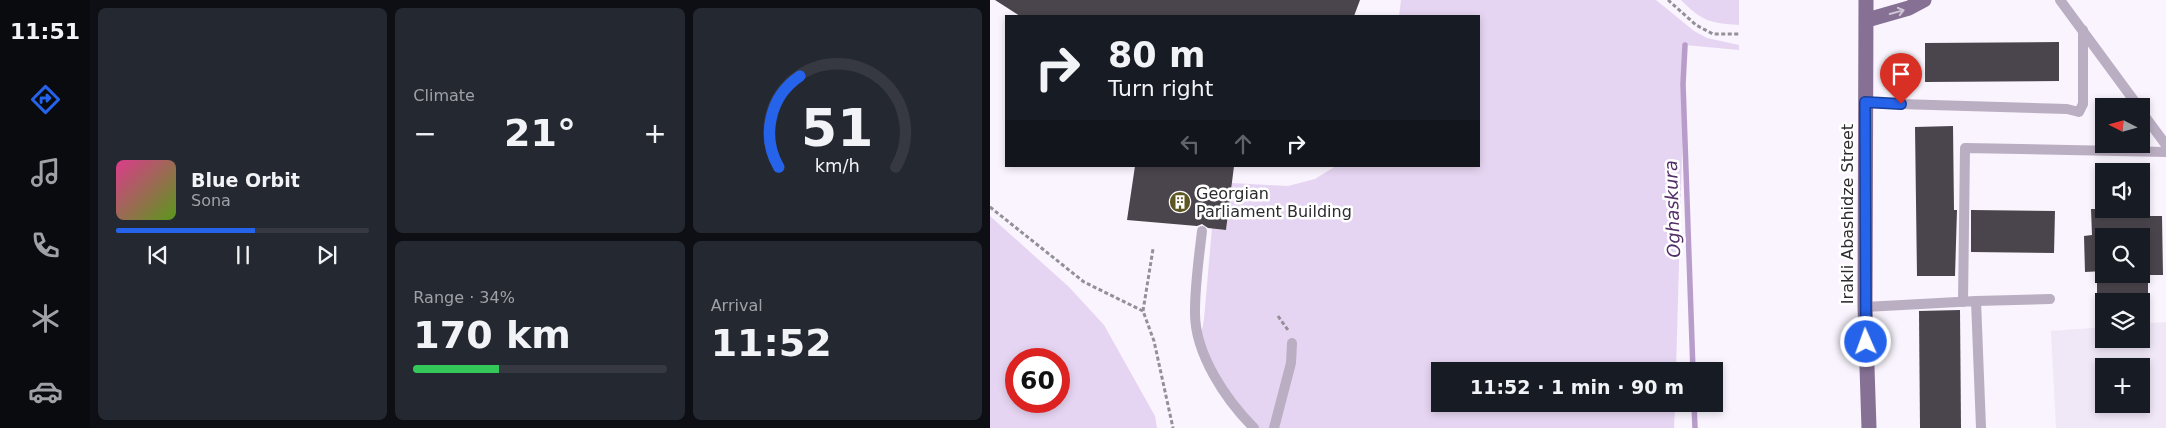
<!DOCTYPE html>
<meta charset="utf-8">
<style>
:root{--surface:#171b24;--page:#242831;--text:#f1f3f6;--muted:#9ea1a6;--line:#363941;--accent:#2563eb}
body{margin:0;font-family:"DejaVu Sans",sans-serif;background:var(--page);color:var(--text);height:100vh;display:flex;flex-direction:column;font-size:19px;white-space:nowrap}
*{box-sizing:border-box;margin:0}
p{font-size:16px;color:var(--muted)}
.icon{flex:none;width:28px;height:28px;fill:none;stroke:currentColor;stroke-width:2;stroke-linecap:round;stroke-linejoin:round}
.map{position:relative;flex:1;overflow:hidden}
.sheet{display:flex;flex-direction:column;gap:8px;padding:8px;background:#0d0f14;width:900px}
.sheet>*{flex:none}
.guide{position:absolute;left:15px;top:15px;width:475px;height:152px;border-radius:0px;box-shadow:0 2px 8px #0003;background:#171b24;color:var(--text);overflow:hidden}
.needle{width:32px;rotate:276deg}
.controls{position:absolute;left:1105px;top:98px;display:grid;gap:10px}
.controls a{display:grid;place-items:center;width:55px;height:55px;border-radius:0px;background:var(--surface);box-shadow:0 2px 8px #0003;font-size:25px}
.speed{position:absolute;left:15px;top:348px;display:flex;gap:10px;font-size:25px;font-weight:700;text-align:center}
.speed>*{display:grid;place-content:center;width:65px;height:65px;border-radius:50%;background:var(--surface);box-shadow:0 2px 8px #0003;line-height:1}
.speed .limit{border:8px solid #d22;background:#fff;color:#111}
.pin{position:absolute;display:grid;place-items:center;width:42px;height:42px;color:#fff;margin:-51px -21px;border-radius:50% 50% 50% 0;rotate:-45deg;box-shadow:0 0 5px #0007}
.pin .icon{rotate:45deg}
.me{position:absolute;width:55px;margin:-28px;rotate:358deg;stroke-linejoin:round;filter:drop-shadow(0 0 4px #0008)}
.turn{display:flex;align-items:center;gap:18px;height:105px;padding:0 20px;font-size:22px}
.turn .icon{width:65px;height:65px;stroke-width:2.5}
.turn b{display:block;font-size:35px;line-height:42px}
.lanes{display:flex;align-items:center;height:48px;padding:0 20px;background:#0003;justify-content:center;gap:25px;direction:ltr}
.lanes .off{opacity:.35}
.big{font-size:38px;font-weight:600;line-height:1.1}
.sheet .widget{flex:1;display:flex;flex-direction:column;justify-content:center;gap:8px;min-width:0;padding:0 18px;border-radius:8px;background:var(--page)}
.sheet .dial{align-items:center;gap:0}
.dial svg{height:130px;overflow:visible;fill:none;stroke:var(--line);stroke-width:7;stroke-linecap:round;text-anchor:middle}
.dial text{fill:var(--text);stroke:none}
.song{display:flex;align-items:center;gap:15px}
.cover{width:60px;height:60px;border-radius:8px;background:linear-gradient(135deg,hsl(330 70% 55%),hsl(90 70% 35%))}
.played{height:5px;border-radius:2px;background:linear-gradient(90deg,var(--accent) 55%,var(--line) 55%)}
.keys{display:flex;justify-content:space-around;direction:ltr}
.heat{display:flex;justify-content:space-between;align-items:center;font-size:28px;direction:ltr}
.charge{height:8px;border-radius:4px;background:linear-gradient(90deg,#34c759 34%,var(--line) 0)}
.sheet .tiles{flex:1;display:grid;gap:8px;grid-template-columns:repeat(3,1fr)}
.widget:first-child{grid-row:span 2}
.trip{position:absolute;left:441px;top:362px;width:292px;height:50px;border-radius:0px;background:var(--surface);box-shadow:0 2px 8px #0003;font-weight:600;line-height:50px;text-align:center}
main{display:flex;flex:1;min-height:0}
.menu{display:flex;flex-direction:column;width:90px;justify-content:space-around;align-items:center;background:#090b0e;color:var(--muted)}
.menu .icon{width:35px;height:35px}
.menu .active{color:var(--accent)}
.menu b{font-size:22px;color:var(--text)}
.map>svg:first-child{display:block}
.built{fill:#f0e7f7;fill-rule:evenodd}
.green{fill:#e6d5f2;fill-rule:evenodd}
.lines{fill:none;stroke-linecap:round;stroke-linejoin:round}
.stream{stroke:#b89cca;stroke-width:5.5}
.building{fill:#4a454c}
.path{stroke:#949097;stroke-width:3;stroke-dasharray:4 2.5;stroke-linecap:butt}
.lane{stroke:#baaec2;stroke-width:10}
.primary{stroke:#867195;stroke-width:15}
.oneway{stroke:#cfc6d5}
.route-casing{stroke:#184099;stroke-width:12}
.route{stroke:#2563eb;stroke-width:9}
.labels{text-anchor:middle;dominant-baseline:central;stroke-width:5;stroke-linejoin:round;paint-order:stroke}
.poi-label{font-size:16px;fill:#2d2b2e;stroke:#fff;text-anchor:start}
.street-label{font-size:16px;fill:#2d2b2e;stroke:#fff}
.water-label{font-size:18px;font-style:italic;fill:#532f68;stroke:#fff}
</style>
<main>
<nav class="menu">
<b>11:51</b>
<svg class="icon active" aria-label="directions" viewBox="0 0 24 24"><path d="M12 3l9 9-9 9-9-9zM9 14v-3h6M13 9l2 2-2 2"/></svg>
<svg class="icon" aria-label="music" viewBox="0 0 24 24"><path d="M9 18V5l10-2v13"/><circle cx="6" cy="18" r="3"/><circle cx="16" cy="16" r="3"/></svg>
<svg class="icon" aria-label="phone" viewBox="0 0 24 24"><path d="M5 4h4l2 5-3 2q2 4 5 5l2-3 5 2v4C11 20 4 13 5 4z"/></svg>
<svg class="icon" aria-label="climate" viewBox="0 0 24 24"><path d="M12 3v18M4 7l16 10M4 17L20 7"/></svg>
<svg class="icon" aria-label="car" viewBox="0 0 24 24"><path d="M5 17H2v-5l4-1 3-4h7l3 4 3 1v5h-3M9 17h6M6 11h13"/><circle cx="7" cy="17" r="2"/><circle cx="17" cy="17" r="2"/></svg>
</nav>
<section class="sheet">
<div class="tiles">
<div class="widget">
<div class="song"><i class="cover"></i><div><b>Blue Orbit</b><p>Sona</p></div></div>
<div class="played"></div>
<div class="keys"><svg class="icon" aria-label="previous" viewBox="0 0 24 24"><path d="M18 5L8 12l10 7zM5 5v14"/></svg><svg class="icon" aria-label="pause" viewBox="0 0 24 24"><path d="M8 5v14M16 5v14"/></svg><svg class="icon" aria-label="next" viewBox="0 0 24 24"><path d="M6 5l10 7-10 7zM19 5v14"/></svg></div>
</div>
<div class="widget"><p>Climate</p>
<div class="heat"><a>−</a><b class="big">21°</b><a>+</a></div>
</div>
<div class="widget dial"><svg viewBox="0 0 100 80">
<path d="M14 69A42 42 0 1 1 86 69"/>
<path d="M14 69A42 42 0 0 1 27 13" stroke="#2563eb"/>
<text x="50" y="56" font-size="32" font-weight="700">51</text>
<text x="50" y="72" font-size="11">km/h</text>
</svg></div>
<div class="widget"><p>Range · 34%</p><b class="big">170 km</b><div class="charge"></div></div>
<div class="widget"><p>Arrival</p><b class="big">11:52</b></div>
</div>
</section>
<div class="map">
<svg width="1176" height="428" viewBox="0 0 1176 428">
<rect width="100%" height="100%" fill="#f9f4fd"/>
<path class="built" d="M 1176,322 L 1176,428 L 1066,428 L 1061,331 L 1114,327 L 1114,339 L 1151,339 L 1151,324 ZM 1151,366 L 1151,404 L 1114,404 L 1114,366 Z"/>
<g class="green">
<path d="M 411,0 L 666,0 L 704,31 L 717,38 L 749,45 L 749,50 L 695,45 L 686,371 L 450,371 L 450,404 L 685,404 L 684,428 L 264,428 L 254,418 L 210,341 L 214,319 L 222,228 L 236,230 L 242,183 L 298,186 L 325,179 L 346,166 L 489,166 L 489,16 L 409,16 Z"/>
<path d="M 691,0 L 749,0 L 749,25 C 719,23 712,21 691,0 Z"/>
<path d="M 0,216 L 79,287 L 114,325 L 165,416 L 167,428 L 0,428 ZM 26,359 L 69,359 L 69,401 L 26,401 Z"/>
</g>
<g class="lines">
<g class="stream">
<path d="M 695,45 L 693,84 L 703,371"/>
<path d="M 704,404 L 705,428"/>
</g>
</g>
<g class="building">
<path d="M 5,0 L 370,0 L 364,16 L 30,16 Z"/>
<path d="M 1069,42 L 1069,81 L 935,82 L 935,43 Z"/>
<path d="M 963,126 L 964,210 L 967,210 L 965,276 L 927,276 L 925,127 Z"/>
<path d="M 145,166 L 244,166 L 236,230 L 218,228 L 212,224 L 207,226 L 137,220 Z"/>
<path d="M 1101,209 L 1156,209 L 1156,216 L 1172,216 L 1173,275 L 1158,275 L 1158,301 L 1107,301 L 1107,274 L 1151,274 L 1151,236 L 1114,236 L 1114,271 L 1095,272 L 1094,236 L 1102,235 Z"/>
<path d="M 981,210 L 1065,211 L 1064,253 L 981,252 Z"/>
<path d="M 970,310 L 971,428 L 930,428 L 929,311 Z"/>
</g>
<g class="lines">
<g class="path">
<path d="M 678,0 L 706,25 L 723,34 L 749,34"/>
<path d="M 0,207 L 94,282 L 153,311 L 164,341 L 183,428"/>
<path d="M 153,311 L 163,249"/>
<path d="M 288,316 L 298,330"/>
</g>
<g class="lane">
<path d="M 1070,0 L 1148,106"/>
<path d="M 875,103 L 1077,109 L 1089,112 L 1093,104 L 1093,30"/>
<path d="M 1151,111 L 1176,145"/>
<path d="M 212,231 C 209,257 205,284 205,311 C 204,353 236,400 264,428"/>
<path d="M 986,301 L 1060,299"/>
<path d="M 973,302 L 975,148 L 1176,152"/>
<path d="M 875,307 L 986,301 L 991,428"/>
<path d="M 284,428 L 301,363 L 302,343"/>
</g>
<g class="primary">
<path d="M 876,0 L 875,307 L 879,428"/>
<path d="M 877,20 L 919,8 L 934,0"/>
</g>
</g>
<defs><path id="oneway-shaft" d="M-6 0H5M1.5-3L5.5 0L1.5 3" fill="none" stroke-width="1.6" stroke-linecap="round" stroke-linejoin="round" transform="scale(1.25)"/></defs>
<use class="oneway" href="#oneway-shaft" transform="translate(907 12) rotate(-15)"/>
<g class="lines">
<g class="route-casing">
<path id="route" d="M 876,342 L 875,102 L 911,104"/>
</g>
<use href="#route" class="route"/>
</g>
<defs>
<g id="building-disc" transform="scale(1.125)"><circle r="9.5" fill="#5e5723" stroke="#fff"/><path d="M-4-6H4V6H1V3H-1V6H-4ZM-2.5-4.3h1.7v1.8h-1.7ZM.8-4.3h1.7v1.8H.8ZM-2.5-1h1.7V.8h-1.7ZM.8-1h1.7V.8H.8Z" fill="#fff"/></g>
</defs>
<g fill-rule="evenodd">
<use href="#building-disc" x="190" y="202"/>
</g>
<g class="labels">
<g class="poi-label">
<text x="206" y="193">Georgian<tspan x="206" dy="18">Parliament Building</tspan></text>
</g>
<g class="street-label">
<text transform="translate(857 214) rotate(-90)">Irakli Abashidze Street</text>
</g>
<g class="water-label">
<text transform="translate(682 209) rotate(-92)">Oghaskura</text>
</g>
</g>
</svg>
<div class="controls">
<a><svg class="needle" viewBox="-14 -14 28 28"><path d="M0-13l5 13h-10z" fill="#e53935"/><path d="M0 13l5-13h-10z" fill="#9ea1a6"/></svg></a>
<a><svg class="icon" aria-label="sound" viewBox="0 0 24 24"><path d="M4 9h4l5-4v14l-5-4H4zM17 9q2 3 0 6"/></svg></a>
<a><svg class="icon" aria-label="search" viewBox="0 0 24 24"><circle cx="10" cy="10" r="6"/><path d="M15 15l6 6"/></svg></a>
<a><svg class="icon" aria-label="layers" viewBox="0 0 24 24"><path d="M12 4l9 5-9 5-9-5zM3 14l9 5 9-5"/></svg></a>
<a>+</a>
</div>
<div class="speed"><div class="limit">60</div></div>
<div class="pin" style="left:911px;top:104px;background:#d93025"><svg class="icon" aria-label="arrive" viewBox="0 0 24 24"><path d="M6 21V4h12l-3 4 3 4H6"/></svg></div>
<svg class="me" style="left:876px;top:342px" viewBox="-20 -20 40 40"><circle r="17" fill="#2563eb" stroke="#fff" stroke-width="3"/><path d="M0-11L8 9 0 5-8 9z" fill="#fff"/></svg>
<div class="trip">11:52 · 1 min · 90 m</div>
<div class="guide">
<div class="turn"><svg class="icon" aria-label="right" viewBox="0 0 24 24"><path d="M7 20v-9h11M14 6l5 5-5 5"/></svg><div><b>80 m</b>Turn right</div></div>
<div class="lanes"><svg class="icon off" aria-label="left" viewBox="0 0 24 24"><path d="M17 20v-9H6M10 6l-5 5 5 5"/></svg><svg class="icon off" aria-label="ahead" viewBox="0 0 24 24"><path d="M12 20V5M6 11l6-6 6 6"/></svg><svg class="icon" aria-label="right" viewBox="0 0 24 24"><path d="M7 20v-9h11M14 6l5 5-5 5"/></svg></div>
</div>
</div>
</main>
